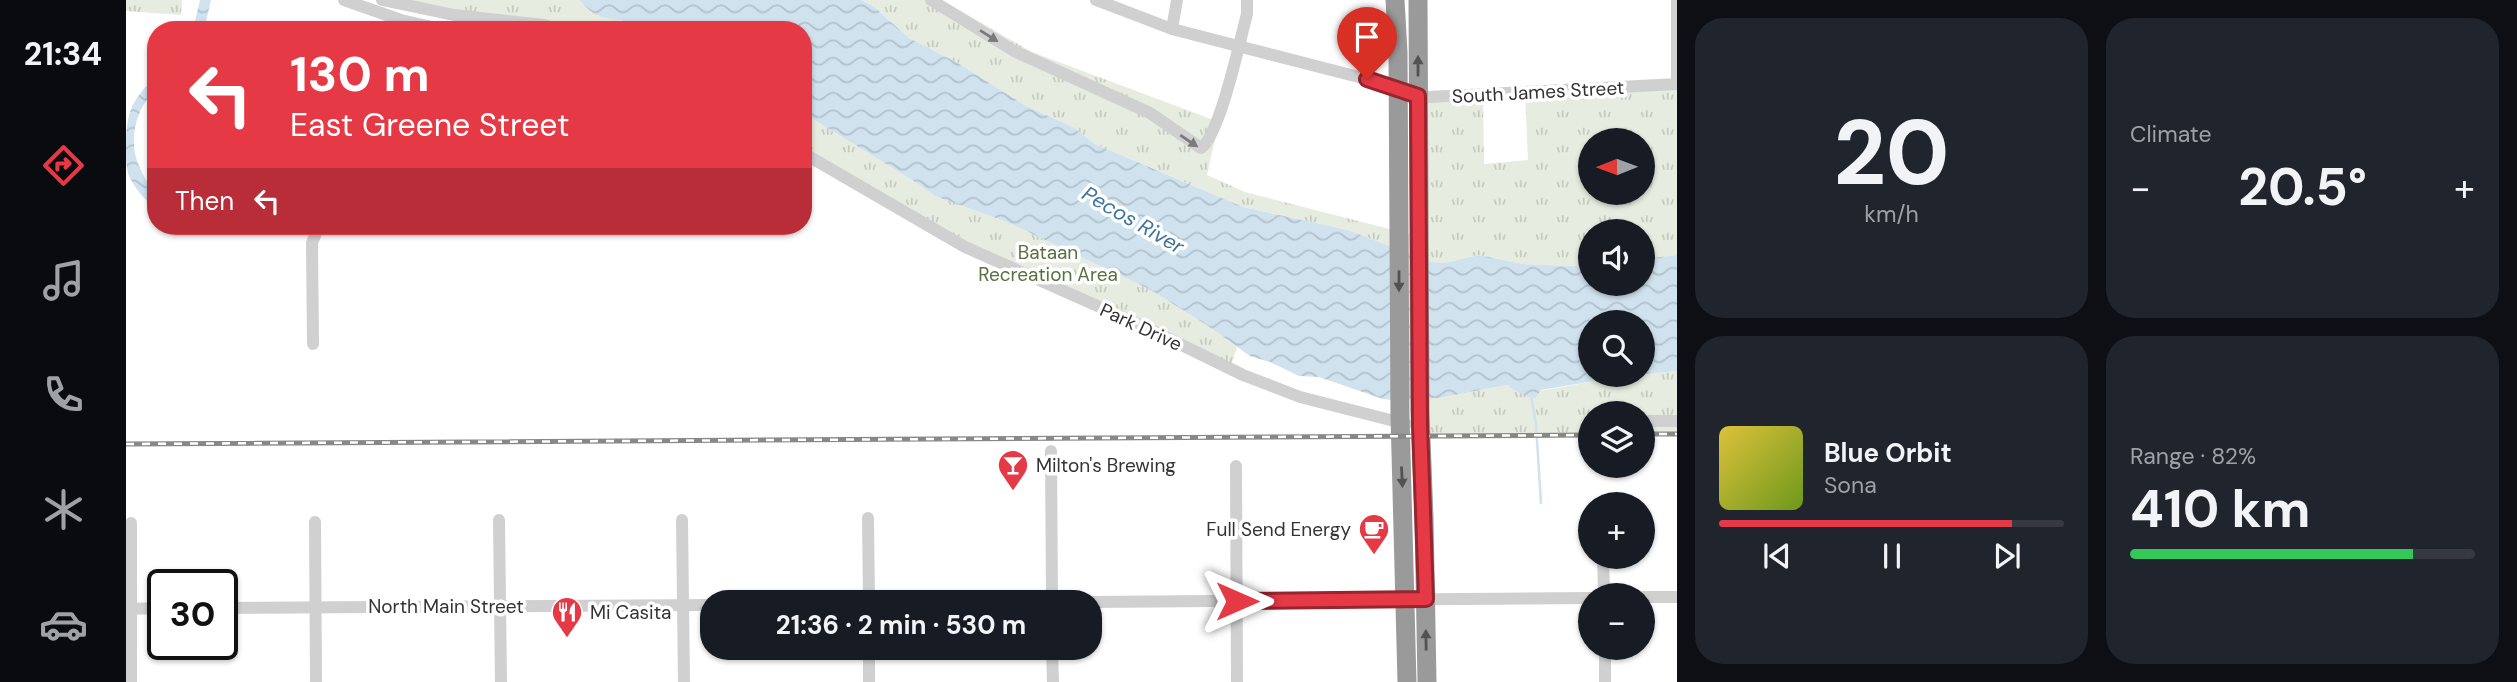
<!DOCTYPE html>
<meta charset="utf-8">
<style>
:root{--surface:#171b24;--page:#20242c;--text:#f1f3f6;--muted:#9ea1a6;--line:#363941;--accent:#e63946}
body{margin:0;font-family:"DM Sans",sans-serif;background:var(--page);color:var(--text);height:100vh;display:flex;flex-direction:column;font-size:26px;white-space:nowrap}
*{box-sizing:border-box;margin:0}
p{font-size:23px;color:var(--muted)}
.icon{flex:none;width:38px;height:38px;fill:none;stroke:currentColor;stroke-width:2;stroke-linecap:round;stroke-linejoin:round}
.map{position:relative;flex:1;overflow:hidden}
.side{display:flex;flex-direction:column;gap:18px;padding:18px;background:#0d0f14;width:840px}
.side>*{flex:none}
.guide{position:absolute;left:21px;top:21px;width:665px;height:214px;border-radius:28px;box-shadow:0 2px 5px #0004;background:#e63946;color:#fff;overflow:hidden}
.needle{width:46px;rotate:269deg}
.fabs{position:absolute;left:1452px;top:128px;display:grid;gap:14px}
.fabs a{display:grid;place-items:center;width:77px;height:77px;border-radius:50%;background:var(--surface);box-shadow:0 2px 5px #0004;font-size:35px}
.speed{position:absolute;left:21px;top:569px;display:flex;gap:14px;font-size:35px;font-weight:700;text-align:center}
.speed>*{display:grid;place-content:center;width:91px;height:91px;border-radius:50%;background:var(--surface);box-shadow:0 2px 5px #0004;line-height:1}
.speed .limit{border:4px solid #111;border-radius:10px;background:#fff;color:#111}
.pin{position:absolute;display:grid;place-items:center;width:60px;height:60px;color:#fff;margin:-72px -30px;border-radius:50% 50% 50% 0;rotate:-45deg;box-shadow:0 0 7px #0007}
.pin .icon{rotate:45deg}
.me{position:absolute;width:77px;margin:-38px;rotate:90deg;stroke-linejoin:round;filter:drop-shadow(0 0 5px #0008)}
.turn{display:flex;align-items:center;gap:24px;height:147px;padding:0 28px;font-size:32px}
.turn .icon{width:91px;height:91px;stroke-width:2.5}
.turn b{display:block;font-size:49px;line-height:60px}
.then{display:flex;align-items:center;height:66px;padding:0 28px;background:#0003;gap:14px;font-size:26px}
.big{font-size:52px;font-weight:700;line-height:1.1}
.side .card{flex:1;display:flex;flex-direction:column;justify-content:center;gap:10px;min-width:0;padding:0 24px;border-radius:28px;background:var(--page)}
.side .dial{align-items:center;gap:0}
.dial b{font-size:91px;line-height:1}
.song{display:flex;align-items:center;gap:21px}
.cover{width:84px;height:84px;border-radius:10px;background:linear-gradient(135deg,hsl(50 70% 55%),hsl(80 70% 35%))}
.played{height:7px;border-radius:4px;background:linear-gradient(90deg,var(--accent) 85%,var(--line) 85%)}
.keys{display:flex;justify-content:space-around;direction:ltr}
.heat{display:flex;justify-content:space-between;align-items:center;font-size:38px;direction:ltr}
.charge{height:10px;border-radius:5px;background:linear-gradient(90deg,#34c759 82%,var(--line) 0)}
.side .tiles{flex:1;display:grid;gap:18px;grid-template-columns:repeat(2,1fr)}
.trip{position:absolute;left:574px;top:590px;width:402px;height:70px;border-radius:28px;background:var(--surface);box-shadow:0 2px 5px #0004;font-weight:700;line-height:70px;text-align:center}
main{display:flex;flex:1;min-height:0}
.menu{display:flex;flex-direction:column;width:126px;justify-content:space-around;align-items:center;background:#090b0e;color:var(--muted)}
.menu .icon{width:49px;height:49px}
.menu .active{color:var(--accent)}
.menu b{font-size:32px;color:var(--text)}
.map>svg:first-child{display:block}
.park{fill:url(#park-tufts);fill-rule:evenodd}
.water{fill:url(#water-waves);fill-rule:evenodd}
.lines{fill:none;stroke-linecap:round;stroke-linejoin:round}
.stream{stroke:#cfe2ee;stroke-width:2.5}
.minor{stroke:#d0d0d0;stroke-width:12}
.highway{stroke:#9a9a9a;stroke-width:19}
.rail-casing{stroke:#888;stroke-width:5}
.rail{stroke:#fff;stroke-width:2.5;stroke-dasharray:8;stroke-linecap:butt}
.oneway{fill:#7a7a7a}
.oneway2{fill:#525252}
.route-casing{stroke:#96252e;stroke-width:18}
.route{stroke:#e63946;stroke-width:12}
.labels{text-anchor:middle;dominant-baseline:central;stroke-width:7;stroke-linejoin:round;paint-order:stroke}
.street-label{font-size:19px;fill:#333;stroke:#fff}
.park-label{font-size:19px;fill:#56703f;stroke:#fff}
.poi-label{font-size:19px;fill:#333;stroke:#fff;text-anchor:start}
.water-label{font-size:21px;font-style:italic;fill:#3f7597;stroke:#fff}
</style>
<main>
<nav class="menu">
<b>21:34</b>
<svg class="icon active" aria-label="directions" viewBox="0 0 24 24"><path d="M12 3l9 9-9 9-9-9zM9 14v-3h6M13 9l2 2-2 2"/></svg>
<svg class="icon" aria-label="music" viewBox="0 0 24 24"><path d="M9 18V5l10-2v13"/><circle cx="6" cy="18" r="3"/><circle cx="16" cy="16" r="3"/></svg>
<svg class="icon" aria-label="phone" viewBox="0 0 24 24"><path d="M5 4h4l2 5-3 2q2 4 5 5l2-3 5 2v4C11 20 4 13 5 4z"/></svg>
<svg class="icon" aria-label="climate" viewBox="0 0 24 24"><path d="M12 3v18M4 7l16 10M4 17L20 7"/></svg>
<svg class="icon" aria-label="car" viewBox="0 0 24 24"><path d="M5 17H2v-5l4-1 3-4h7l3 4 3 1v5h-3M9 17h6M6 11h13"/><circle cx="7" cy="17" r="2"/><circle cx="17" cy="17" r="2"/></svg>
</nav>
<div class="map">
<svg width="1551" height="682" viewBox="0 0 1551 682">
<defs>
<pattern id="park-tufts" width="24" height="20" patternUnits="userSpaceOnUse" patternTransform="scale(1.75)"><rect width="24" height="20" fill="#e6ecdf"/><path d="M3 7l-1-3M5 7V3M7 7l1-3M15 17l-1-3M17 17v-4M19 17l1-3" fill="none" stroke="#c6cbc0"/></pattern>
<pattern id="water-waves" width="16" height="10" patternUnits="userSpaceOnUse" patternTransform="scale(1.75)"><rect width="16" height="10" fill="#cfe2ee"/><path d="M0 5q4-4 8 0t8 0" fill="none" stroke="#b2c2cd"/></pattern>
</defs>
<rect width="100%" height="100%" fill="#fff"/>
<g class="park">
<path d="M 0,0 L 56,0 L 55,15 L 0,11 Z"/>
<path d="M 256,0 L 453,0 L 459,5 L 497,22 L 502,20 L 506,22 L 511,30 L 432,30 Z"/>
<path d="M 735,0 L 816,0 L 906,52 L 1093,122 L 1081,175 L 1119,192 L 1291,236 L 1292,96 L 1357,94 L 1358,164 L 1402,160 L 1399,92 L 1551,84 L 1551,255 L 1517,259 L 1517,231 L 1465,231 L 1465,264 L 1448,266 L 1397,264 L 1353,255 L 1318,263 L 1306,262 L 1222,230 L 1117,207 L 969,144 L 947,127 L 900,106 L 832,63 L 783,38 L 746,5 ZM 1465,140 L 1517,140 L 1517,192 L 1465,192 Z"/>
<path d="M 677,113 L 786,180 L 809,196 L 883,223 L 1023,289 L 1079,324 L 1111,347 L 1104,369 L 883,266 L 677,153 Z"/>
<path d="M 1551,371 L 1551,434 L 1517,434 L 1517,413 L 1465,413 L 1465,435 L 1295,436 L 1294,398 L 1313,398 L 1381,385 L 1390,388 L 1397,394 L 1498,376 Z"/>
</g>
<g class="water">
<path d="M 74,0 L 85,0 L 78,30 L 67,30 Z"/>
<path d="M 453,0 L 735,0 L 746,5 L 783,38 L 832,63 L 900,106 L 947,127 L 969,144 L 1117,207 L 1222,230 L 1306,262 L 1318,263 L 1353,255 L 1397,264 L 1447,266 L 1465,264 L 1465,284 L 1517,284 L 1517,259 L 1551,255 L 1551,371 L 1498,376 L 1415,390 L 1409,398 C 1398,397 1389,390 1381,385 L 1313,398 L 1266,400 L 1257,399 L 1193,377 L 1173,376 L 1144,362 L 1124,356 L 1079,324 L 1023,289 L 883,223 L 809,196 L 786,180 L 677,113 L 677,30 L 511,30 C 504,17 486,22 471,15 C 464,12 459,5 453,0 ZM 1465,322 L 1517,322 L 1517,374 L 1465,374 Z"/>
<path d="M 30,77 C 30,94 24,93 17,106 C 11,116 7,132 8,143 C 8,171 30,186 30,209 C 19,200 9,189 3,176 C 0,168 0,158 0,149 C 0,115 4,100 30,77 Z"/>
</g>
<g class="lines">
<path class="stream" d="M 1405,395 L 1410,424 L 1415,503"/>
<g class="minor">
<path d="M 218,0 L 275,20 L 319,30"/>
<path d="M 256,0 L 328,15 L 418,25 L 432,30"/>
<path d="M 805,0 L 888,51 L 1024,113 L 1075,148 C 1094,135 1114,40 1121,14 L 1121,0"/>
<path d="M 970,0 L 1046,29 L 1256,83 L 1292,96 L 1302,97 L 1551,84 L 1551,0"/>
<path d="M 1046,29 L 1051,0"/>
<path d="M 677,153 L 839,247 L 1021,328 L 1117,375 L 1174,397 L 1280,424"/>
<path d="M 187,344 L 186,243 L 193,226"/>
<path d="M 1522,421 L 1551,421"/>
<path d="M 925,451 L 926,602"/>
<path d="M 1110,466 L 1111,682"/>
<path d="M 742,518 L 743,602"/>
<path d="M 373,520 L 375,682"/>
<path d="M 556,520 L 558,682"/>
<path d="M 189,522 L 190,682"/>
<path d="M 5,523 L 5,682"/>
<path d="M 1477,556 L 1478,595"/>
<path d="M 1517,597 L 1551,597"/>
<path d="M 964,602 L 1465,598"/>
<path d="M 96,608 L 586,605"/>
<path d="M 0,609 L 37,608"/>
<path d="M 743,648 L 743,682"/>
<path d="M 926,648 L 927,682"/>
<path d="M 1479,648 L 1479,682"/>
</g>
<g class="highway">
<path d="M 1269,0 L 1272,52 L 1274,415 L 1281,682"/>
<path d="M 1292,0 L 1294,412 L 1298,518 L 1301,682"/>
</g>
<g class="rail-casing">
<g id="rail">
<path d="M 1517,434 L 1551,434"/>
<path d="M 0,444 L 1465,435"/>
</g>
</g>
<use href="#rail" class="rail"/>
</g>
<defs><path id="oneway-solid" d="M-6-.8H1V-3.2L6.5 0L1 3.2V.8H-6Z" transform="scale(1.75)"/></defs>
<g class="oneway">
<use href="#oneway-solid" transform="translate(863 36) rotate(32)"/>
<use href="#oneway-solid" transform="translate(1063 141) rotate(34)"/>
</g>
<g class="oneway2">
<use href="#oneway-solid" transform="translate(1292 66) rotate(-90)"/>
<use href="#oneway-solid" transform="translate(1273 281) rotate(90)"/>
<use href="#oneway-solid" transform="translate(1276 477) rotate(87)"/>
<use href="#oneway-solid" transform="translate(1300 640) rotate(-91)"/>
</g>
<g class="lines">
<g class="route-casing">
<path id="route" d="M 1111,601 L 1300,599 L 1294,424 L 1292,96 L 1241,79"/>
</g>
<use href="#route" class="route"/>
</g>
<defs>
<g id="bar-pin" transform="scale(1.575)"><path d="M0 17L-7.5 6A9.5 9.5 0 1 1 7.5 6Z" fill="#e63946" stroke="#fff"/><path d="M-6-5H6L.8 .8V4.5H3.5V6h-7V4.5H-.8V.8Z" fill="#fff"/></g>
<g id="cafe-pin" transform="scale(1.575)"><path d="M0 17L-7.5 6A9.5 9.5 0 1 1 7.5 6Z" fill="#e63946" stroke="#fff"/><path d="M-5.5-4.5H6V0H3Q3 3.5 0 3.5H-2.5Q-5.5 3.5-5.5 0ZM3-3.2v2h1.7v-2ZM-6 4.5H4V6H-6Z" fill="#fff"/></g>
<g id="restaurant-pin" transform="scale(1.575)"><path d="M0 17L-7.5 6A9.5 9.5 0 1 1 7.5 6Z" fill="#e63946" stroke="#fff"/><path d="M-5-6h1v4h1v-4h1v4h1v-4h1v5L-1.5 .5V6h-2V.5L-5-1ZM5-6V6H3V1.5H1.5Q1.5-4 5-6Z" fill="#fff"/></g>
</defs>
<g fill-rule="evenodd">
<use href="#bar-pin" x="887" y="465"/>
<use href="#cafe-pin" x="1248" y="529"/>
<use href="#restaurant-pin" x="441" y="612"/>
</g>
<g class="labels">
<g class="street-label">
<text transform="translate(1412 92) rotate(-3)">South James Street</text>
<text transform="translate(1015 327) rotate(25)">Park Drive</text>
<text x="320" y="606">North Main Street</text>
</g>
<g class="park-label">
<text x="922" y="252">Bataan<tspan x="922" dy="22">Recreation Area</tspan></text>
</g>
<g class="poi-label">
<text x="910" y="465">Milton's Brewing</text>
<text x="1225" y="529" text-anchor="end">Full Send Energy</text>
<text x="464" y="612">Mi Casita</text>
</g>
<g class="water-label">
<text transform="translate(1007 220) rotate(30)">Pecos River</text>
</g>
</g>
</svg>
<div class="fabs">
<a><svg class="needle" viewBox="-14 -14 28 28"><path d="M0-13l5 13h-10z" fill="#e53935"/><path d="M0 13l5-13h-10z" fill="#9ea1a6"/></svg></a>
<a><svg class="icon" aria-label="sound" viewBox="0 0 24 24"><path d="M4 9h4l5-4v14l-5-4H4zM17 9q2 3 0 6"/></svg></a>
<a><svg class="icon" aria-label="search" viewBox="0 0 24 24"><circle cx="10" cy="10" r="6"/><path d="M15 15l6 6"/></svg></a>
<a><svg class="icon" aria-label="layers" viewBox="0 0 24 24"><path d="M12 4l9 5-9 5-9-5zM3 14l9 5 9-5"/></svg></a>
<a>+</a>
<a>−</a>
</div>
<div class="speed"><div class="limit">30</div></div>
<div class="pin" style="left:1241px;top:79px;background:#d93025"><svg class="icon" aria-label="arrive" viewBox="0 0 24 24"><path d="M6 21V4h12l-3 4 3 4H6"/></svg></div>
<svg class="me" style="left:1111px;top:601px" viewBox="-20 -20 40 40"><path d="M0-17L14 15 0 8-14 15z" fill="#e63946" stroke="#fff" stroke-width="4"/></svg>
<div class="trip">21:36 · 2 min · 530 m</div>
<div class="guide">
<div class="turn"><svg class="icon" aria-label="left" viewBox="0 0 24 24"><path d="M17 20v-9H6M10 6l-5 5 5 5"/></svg><div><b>130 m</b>East Greene Street</div></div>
<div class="then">Then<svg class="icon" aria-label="left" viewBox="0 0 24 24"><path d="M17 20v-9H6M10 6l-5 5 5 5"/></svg></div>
</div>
</div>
<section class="side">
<div class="tiles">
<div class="card dial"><b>20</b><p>km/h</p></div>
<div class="card"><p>Climate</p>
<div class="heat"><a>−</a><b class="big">20.5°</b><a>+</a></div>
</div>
<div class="card">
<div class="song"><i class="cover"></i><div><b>Blue Orbit</b><p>Sona</p></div></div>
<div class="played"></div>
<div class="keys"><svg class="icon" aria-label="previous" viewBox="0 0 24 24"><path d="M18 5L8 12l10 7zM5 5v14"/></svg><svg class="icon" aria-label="pause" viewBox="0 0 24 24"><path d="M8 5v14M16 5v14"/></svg><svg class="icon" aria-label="next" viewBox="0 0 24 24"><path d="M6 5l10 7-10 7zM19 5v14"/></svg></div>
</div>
<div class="card"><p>Range · 82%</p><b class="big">410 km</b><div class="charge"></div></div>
</div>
</section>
</main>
